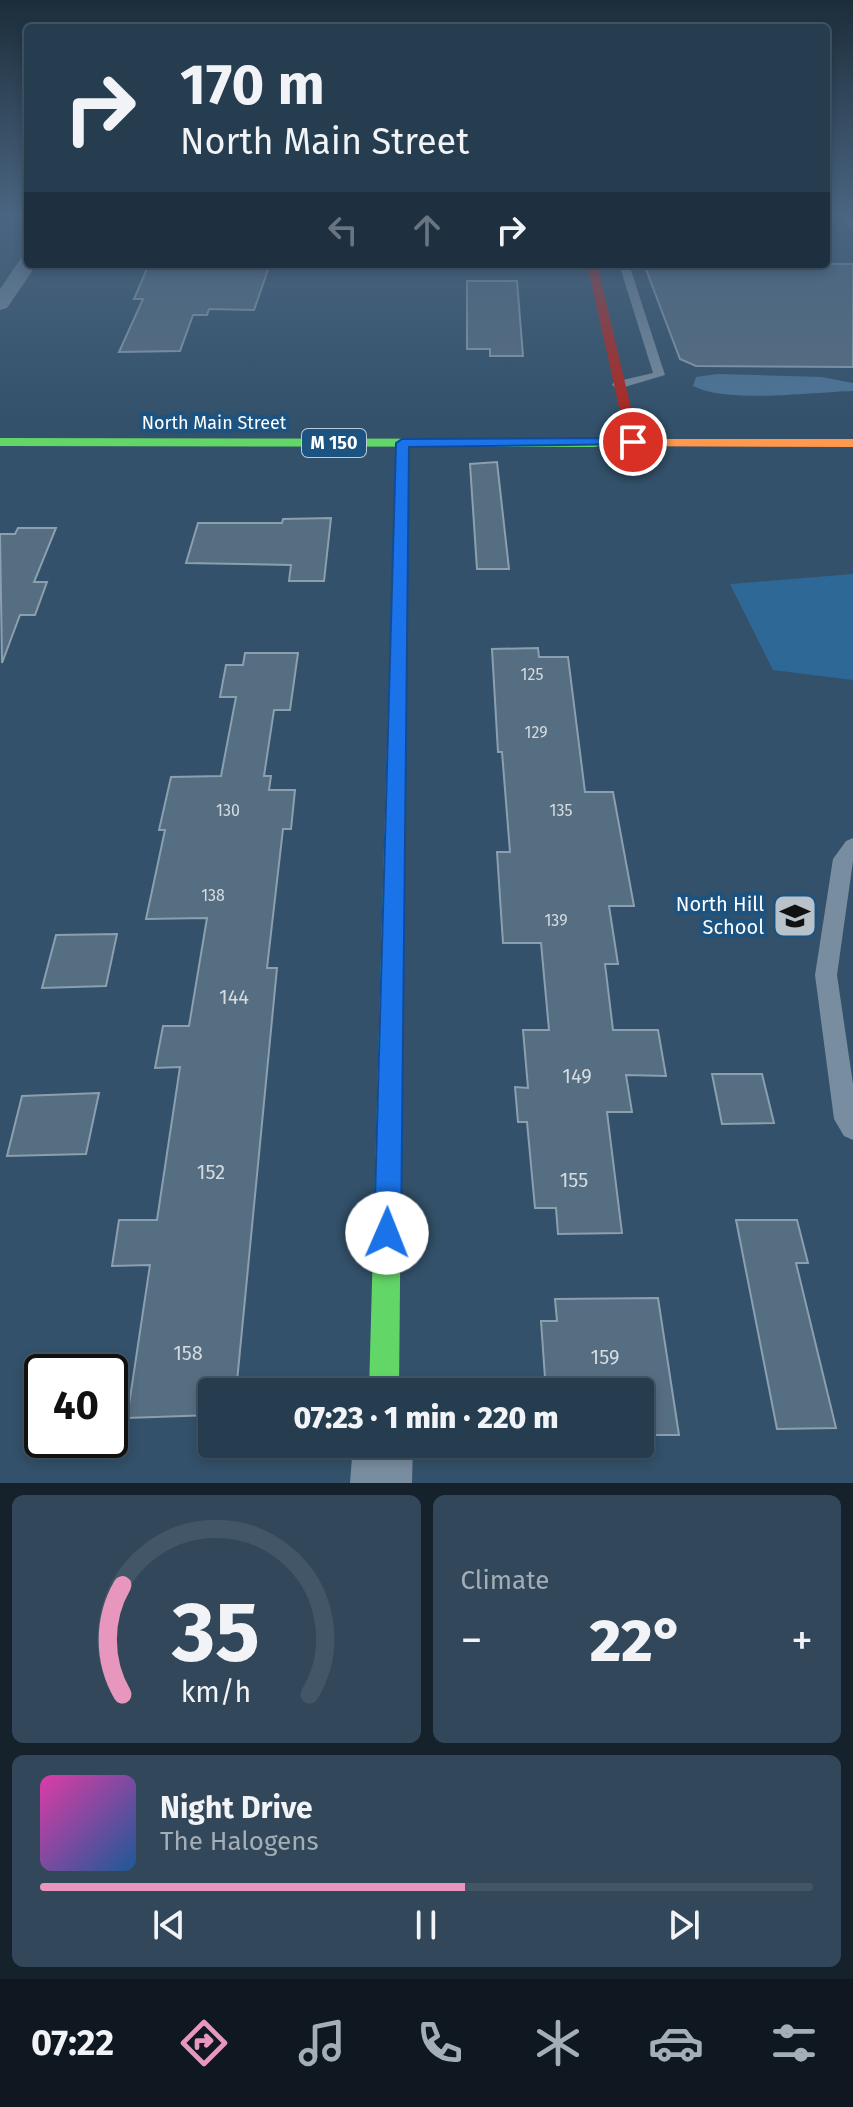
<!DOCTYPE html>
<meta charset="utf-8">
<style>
:root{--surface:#263d50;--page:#32485a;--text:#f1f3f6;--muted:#a4aeb7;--line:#425667;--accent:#e797bd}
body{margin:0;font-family:"Fira Sans",sans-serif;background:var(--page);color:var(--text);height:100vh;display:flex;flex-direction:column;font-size:30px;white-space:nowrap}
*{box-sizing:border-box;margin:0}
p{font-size:26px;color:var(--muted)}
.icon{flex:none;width:44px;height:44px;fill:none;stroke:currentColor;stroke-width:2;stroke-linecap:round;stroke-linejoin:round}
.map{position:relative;height:1483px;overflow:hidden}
.details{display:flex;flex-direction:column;gap:12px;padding:12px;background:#15222c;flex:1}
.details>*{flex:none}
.hud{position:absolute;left:24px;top:24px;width:806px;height:244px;border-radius:8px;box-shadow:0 4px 12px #0003,0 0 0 2px var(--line);background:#263d50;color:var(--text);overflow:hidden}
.speed{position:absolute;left:24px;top:1354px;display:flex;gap:16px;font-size:40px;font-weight:700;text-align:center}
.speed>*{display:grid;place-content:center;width:104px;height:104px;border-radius:50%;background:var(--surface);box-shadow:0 4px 12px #0003,0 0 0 2px var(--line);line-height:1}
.speed .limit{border:4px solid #111;border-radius:12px;background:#fff;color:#111}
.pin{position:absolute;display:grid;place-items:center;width:68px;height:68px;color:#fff;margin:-34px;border:4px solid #fff;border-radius:50%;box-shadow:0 2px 8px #0007}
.me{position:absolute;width:88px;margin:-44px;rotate:1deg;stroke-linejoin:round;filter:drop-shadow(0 0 6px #0008)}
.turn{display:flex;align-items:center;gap:28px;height:168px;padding:0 24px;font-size:36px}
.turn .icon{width:104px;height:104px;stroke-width:2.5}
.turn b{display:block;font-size:56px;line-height:68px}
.lanes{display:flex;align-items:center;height:76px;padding:0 24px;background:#0003;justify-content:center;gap:40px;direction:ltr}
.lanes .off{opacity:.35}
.big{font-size:60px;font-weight:800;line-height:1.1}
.details .widget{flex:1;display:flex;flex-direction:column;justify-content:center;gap:12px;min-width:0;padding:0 28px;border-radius:12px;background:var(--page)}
.details .dial{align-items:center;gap:0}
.dial svg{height:208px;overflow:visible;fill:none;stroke:var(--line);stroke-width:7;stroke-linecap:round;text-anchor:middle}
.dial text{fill:var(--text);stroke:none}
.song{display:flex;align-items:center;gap:24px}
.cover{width:96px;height:96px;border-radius:12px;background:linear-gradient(135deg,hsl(320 70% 55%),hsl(210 70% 35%))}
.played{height:8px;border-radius:4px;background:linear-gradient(90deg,var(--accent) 55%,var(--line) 55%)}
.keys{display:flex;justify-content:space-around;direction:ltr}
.heat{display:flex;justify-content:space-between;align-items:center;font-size:44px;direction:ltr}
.details .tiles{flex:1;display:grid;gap:12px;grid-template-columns:1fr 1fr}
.widget:last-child{grid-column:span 2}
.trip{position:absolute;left:198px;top:1378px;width:456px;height:80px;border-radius:8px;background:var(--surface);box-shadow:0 4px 12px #0003,0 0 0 2px var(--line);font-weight:800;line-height:80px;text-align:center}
.tabs{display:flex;height:128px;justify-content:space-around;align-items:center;background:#0f1820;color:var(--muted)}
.tabs .icon{width:56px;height:56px}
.tabs .current{color:var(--accent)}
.tabs b{font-size:36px;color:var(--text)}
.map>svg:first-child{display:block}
.green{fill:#2d6896}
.water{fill:#4d7496}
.building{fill:#566e81;stroke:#8c9faf;stroke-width:2}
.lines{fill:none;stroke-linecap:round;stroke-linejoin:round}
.lane{fill:#798da0;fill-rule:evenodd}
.street{fill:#798da0;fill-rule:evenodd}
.fast{fill:#63d668;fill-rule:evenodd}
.slow{fill:#ff974d;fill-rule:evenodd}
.jam{fill:#b3261e;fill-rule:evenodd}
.route{fill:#1a73e8;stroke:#114b97;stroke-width:2}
.labels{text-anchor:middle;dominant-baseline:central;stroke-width:8;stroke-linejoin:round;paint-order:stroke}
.number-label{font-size:16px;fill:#d5dbe0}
.far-street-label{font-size:18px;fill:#fff;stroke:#1c5380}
.shield{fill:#1c5380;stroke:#bbcbd9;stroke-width:2}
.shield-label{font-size:18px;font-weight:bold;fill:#fff}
.poi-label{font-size:20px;fill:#fff;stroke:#1c5380;text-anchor:end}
.near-number-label{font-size:20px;fill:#d5dbe0}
</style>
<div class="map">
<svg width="853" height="1483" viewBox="0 0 853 1483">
<rect width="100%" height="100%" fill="#33516a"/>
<path class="green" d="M 853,574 L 853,680 L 773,670 L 730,584 Z"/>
<path class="water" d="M 717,374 L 822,377 L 853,383 L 853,391 C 812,392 728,404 693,386 L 696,377 Z"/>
<g class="building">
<path d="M 149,264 L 270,264 L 254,310 L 209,309 L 207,315 L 193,315 L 180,351 L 119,352 L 143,299 L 134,299 Z"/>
<path d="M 644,264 L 853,264 L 853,367 L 696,366 L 680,359 Z"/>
<path d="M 467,281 L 517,281 L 523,356 L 490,356 L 490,349 L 467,349 Z"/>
<path d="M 497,462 L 509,569 L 477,569 L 470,464 Z"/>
<path d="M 331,518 L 324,581 L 289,581 L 291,565 L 186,563 L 198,523 L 282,523 L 283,519 Z"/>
<path d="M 18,528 L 56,528 L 34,582 L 47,582 L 35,615 L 20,615 L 2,663 L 0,534 L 15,534 Z"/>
<path d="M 538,648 L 539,657 L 568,657 L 585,792 L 613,792 L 634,906 L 609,906 L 618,964 L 605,964 L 613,1030 L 658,1030 L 666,1076 L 626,1075 L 632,1112 L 607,1112 L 622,1233 L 558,1234 L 556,1208 L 535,1208 L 527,1122 L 518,1122 L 515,1087 L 528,1088 L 523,1030 L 549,1030 L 541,943 L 503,943 L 497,852 L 510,852 L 502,752 L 498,752 L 492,649 Z"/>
<path d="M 245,653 L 298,653 L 290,710 L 274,710 L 264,776 L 271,776 L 269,790 L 295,790 L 291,829 L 283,829 L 267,968 L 277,968 L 236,1392 L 212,1392 L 212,1415 L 127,1418 L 150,1265 L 112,1266 L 119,1220 L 157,1220 L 180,1067 L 155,1068 L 163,1026 L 189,1026 L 207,918 L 146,919 L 165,830 L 159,830 L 171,777 L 221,776 L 236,697 L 220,697 L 226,665 L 243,665 Z"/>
<path d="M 117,934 L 106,986 L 42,988 L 56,935 Z"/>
<path d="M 712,1074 L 762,1074 L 774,1123 L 722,1124 Z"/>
<path d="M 99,1093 L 86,1154 L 7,1156 L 22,1096 Z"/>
<path d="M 736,1220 L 797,1220 L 808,1263 L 796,1263 L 836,1428 L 777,1429 Z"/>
<path d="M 658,1298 L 679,1435 L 640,1435 L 640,1392 L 546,1392 L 541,1321 L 557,1321 L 555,1299 Z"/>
</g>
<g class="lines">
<g class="lane">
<path d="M 838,214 L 847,214 L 853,221 L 853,230 Z"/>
<path d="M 619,264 L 629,264 L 665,375 L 618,389 L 612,385 L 614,382 L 653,373 Z"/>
<path d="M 853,838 L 853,861 L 837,975 L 853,1084 L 853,1140 L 844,1136 L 834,1119 L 815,975 L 833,859 L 846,841 Z"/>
</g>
<g class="street">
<path d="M 28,256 L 28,264 L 37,264 L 7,308 L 0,310 L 0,289 L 21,258 Z"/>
<path d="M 353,1444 L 413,1444 L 412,1483 L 350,1483 Z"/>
</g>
<g class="fast">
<path d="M 0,438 L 596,439 L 602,443 L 596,447 L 0,446 Z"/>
<path d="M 394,838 L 401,841 L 404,846 L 399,1392 L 369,1392 L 384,846 L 387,841 Z"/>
</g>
<g class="slow">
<path d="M 402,439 L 408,443 L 404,846 L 401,851 L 387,851 L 384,846 L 396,443 Z"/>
<path d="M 596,439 L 853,439 L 853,447 L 591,446 L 591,440 Z"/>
</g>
<path class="jam" d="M 587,264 L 597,264 L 639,442 L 638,445 L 627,442 Z"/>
</g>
<linearGradient id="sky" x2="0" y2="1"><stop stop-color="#1c2d3a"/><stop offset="0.51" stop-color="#4a6581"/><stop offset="1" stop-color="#4a6581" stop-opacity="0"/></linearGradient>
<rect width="853" height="421" fill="url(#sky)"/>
<path class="route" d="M 633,438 L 637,439 L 637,444 L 409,447 L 401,1233 L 397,1242 L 387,1246 L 378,1242 L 374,1233 L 396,443 L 402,439 Z"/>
<defs>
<g id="school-square" transform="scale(2.3)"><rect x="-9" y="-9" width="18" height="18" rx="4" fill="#b8c2cb" stroke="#1c5380"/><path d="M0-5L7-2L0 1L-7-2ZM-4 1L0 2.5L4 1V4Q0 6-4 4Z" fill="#111"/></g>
</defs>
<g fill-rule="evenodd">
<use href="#school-square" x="795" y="916"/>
</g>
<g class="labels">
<g class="number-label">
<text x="532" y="674">125</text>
<text x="536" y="732">129</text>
<text x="228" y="810">130</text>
<text x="561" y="810">135</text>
<text x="213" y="895">138</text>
<text x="556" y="920">139</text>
</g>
<g class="far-street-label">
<text x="214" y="423">North Main Street</text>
</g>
<rect class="shield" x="302" y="429" width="64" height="28" rx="6"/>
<g class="shield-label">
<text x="334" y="443">M 150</text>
</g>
<g class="poi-label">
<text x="764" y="904">North Hill<tspan x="764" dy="23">School</tspan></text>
</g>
<g class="near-number-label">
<text x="234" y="997">144</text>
<text x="577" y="1076">149</text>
<text x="211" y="1172">152</text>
<text x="574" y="1180">155</text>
<text x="188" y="1353">158</text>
<text x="605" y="1357">159</text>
</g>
</g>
</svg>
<div class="speed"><div class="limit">40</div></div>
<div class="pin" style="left:633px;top:442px;background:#d93025"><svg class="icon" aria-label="arrive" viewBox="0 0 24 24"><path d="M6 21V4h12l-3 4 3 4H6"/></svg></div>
<svg class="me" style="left:387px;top:1233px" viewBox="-20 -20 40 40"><circle r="19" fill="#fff"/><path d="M0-13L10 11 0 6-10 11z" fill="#1a73e8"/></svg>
<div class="trip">07:23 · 1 min · 220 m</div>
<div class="hud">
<div class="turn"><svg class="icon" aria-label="right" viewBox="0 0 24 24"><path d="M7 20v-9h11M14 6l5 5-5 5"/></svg><div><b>170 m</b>North Main Street</div></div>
<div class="lanes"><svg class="icon off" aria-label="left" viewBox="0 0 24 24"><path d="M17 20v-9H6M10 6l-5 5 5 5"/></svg><svg class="icon off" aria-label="ahead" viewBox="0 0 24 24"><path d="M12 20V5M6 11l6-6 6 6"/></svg><svg class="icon" aria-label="right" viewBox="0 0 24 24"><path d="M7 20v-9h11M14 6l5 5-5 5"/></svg></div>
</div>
</div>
<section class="details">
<div class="tiles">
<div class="widget dial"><svg viewBox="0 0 100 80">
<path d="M14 69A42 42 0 1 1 86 69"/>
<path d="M14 69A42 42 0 0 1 14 27" stroke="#e797bd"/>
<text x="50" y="56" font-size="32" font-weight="700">35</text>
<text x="50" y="72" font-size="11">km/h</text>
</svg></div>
<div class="widget"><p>Climate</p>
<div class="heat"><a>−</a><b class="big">22°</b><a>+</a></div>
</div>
<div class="widget">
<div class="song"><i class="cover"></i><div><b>Night Drive</b><p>The Halogens</p></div></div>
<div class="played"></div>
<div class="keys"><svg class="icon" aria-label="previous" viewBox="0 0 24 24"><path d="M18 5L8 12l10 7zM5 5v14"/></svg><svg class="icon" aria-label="pause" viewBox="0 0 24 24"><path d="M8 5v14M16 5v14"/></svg><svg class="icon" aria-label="next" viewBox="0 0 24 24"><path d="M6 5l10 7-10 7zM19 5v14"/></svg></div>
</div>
</div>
</section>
<nav class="tabs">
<b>07:22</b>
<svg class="icon current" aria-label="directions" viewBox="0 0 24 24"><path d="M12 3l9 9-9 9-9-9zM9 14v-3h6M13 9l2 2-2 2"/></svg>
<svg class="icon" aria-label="music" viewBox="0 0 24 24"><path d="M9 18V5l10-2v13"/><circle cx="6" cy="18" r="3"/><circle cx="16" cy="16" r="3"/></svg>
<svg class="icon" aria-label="phone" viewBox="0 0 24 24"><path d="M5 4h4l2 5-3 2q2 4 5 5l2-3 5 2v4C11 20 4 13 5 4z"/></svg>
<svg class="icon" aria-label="climate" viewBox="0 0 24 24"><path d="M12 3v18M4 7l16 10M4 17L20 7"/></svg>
<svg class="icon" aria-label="car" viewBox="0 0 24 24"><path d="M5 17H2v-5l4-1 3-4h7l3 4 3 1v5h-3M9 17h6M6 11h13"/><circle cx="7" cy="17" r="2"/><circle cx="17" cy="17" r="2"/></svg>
<svg class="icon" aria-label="filters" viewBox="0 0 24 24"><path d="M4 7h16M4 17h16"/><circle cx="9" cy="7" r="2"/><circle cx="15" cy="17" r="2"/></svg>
</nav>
